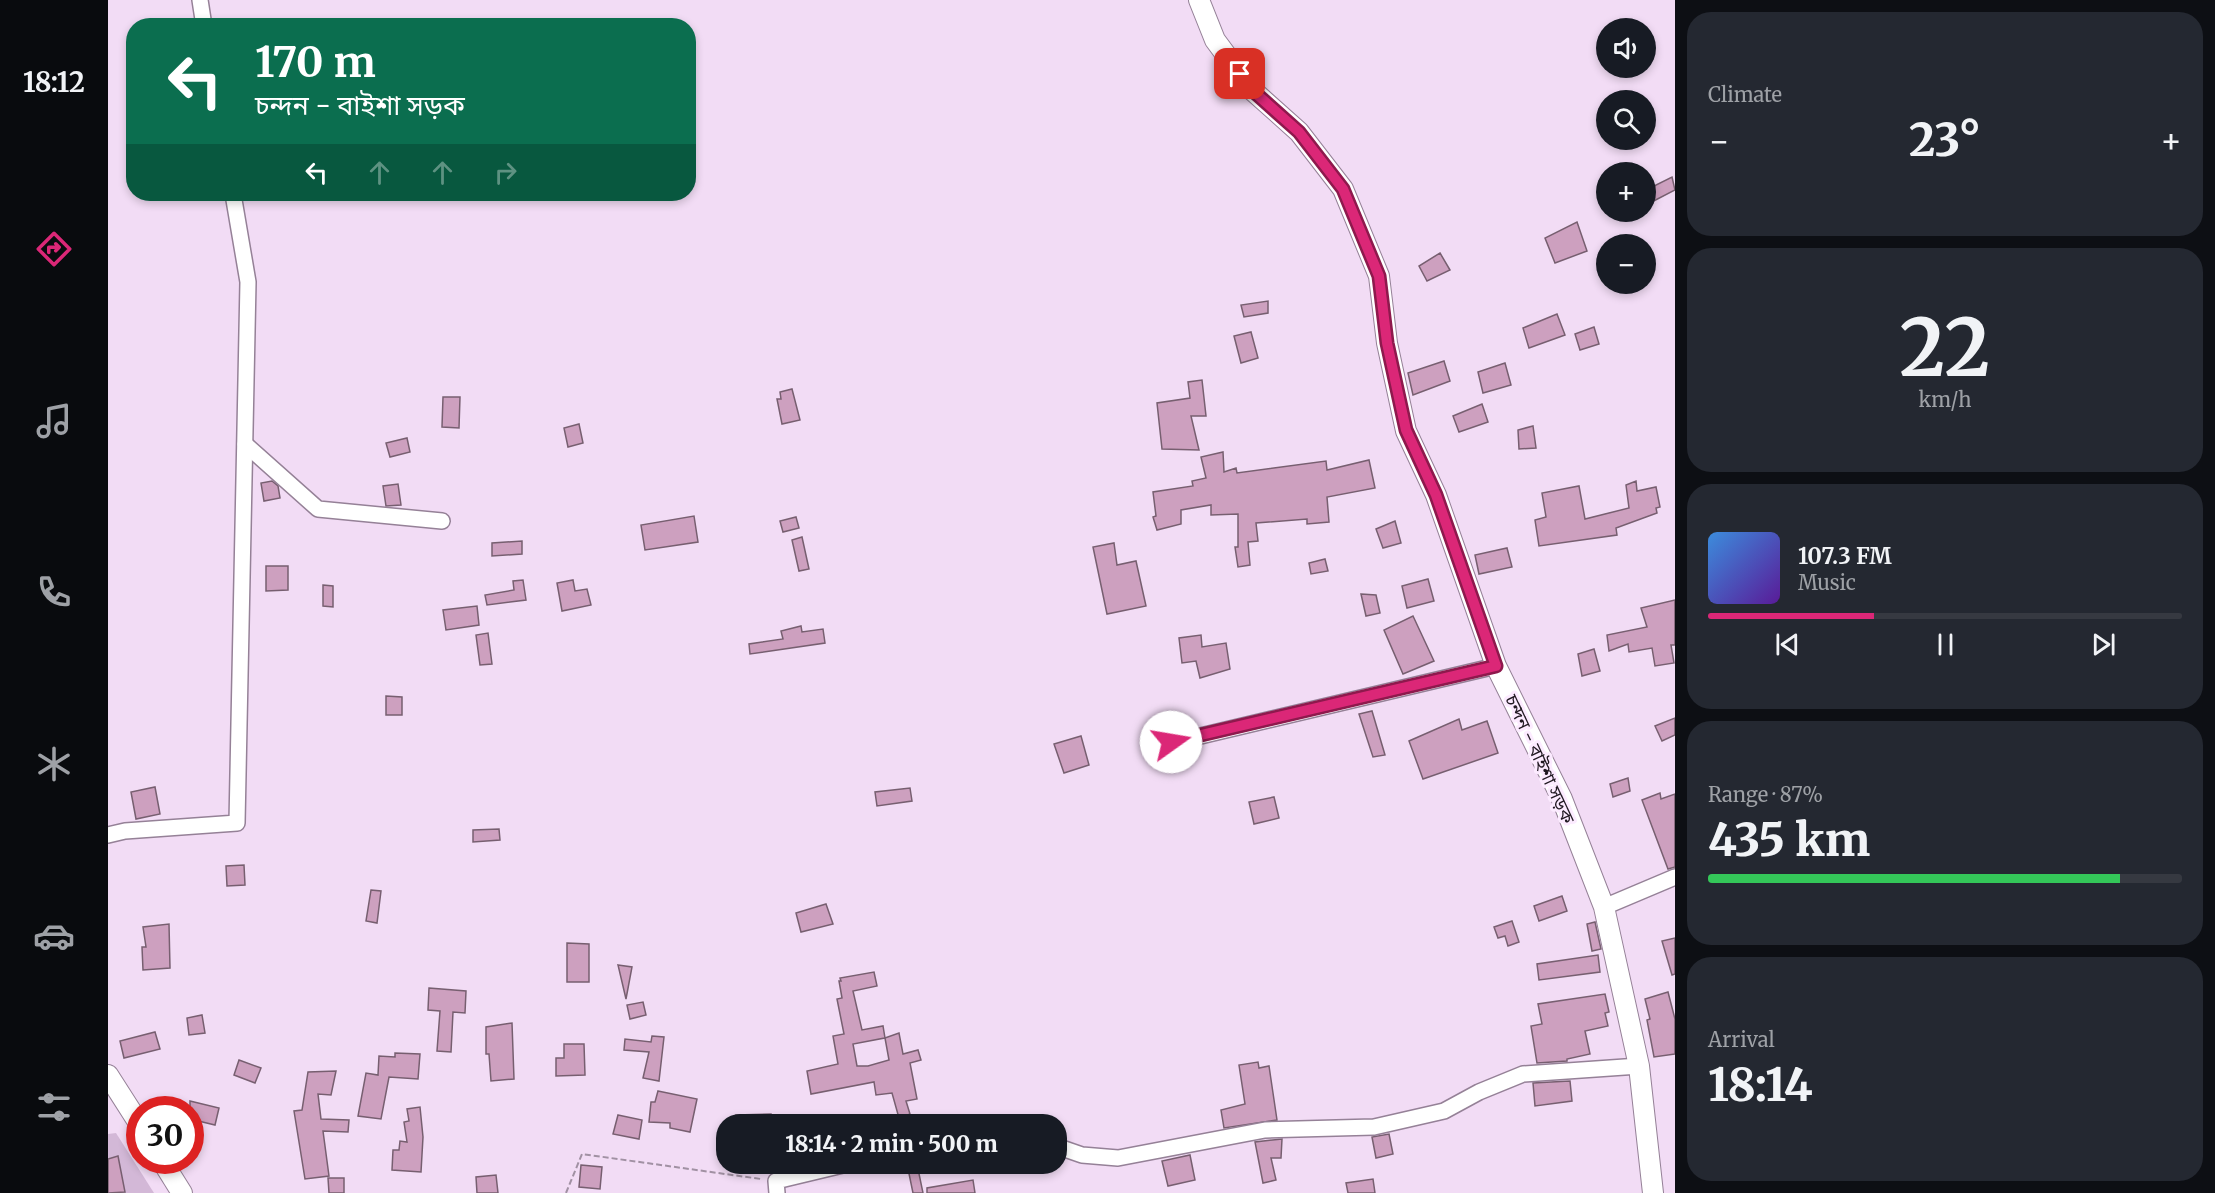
<!DOCTYPE html>
<meta charset="utf-8">
<style>
:root{--surface:#171b24;--page:#242831;--text:#f1f3f6;--muted:#9ea1a6;--line:#363941;--accent:#db2777}
body{margin:0;font-family:Merriweather,"Noto Sans Bengali",serif;background:var(--page);color:var(--text);height:100vh;display:flex;flex-direction:column;font-size:22px;white-space:nowrap}
*{box-sizing:border-box;margin:0}
p{font-size:20px;color:var(--muted)}
.icon{flex:none;width:33px;height:33px;fill:none;stroke:currentColor;stroke-width:2;stroke-linecap:round;stroke-linejoin:round}
.map{position:relative;flex:1;overflow:hidden}
.panel{display:flex;flex-direction:column;gap:12px;padding:12px;background:#0d0f14;width:540px}
.panel>*{flex:none}
.top-card{position:absolute;left:18px;top:18px;width:570px;height:183px;border-radius:24px;box-shadow:0 3px 9px #0003;background:#0b6e4f;color:#fff;overflow:hidden}
.controls{position:absolute;left:1488px;top:18px;display:grid;gap:12px}
.controls a{display:grid;place-items:center;width:60px;height:60px;border-radius:50%;background:var(--surface);box-shadow:0 3px 9px #0003;font-size:30px}
.speed{position:absolute;left:18px;top:1096px;display:flex;gap:12px;font-size:30px;font-weight:700;text-align:center}
.speed>*{display:grid;place-content:center;width:78px;height:78px;border-radius:50%;background:var(--surface);box-shadow:0 3px 9px #0003;line-height:1}
.speed .limit{border:9px solid #d22;background:#fff;color:#111}
.pin{position:absolute;display:grid;place-items:center;width:51px;height:51px;color:#fff;margin:-26px;border-radius:12px;box-shadow:0 3px 9px #0006}
.me{position:absolute;width:66px;margin:-33px;rotate:77deg;stroke-linejoin:round;filter:drop-shadow(0 0 4px #0008)}
.turn{display:flex;align-items:center;gap:21px;height:126px;padding:0 30px;font-size:27px}
.turn .icon{width:78px;height:78px;stroke-width:2.5}
.turn b{display:block;font-size:42px;line-height:51px}
.lanes{display:flex;align-items:center;height:57px;padding:0 30px;background:#0003;justify-content:center;gap:30px;direction:ltr}
.lanes .off{opacity:.35}
.big{font-size:45px;font-weight:800;line-height:1.1}
.panel .tile{flex:1;display:flex;flex-direction:column;justify-content:center;gap:9px;min-width:0;padding:0 21px;border-radius:24px;background:var(--page)}
.panel .dial{align-items:center;gap:0}
.dial b{font-size:78px;line-height:1}
.song{display:flex;align-items:center;gap:18px}
.cover{width:72px;height:72px;border-radius:9px;background:linear-gradient(135deg,hsl(210 70% 55%),hsl(270 70% 35%))}
.played{height:6px;border-radius:3px;background:linear-gradient(90deg,var(--accent) 35%,var(--line) 35%)}
.keys{display:flex;justify-content:space-around;direction:ltr}
.heat{display:flex;justify-content:space-between;align-items:center;font-size:33px;direction:ltr}
.charge{height:9px;border-radius:4px;background:linear-gradient(90deg,#34c759 87%,var(--line) 0)}
.trip{position:absolute;left:608px;top:1114px;width:351px;height:60px;border-radius:24px;background:var(--surface);box-shadow:0 3px 9px #0003;font-weight:800;line-height:60px;text-align:center}
main{display:flex;flex:1;min-height:0}
.tabs{display:flex;flex-direction:column;width:108px;justify-content:space-around;align-items:center;background:#090b0e;color:var(--muted)}
.tabs .icon{width:42px;height:42px}
.tabs .current{color:var(--accent)}
.tabs b{font-size:27px;color:var(--text)}
.map>svg:first-child{display:block}
.green{fill:#d3b8d7}
.building{fill:#cda0bf;stroke:#775f70;stroke-width:1.5;fill-rule:evenodd}
.lines{fill:none;stroke-linecap:round;stroke-linejoin:round}
.minor-casing{stroke:#958197;stroke-width:18}
.major-casing{stroke:#958197;stroke-width:22}
.path{stroke:#a191a3;stroke-width:2;stroke-dasharray:6 3;stroke-linecap:butt}
.minor{stroke:#fff;stroke-width:15}
.major{stroke:#fff;stroke-width:20}
.route-casing{stroke:#8e194d;stroke-width:15}
.route{stroke:#db2777;stroke-width:10}
.labels{text-anchor:middle;dominant-baseline:central;stroke-width:6;stroke-linejoin:round;paint-order:stroke}
.street-label{font-size:18px;fill:#201821;stroke:#fcebff}
</style>
<main>
<nav class="tabs">
<b>18:12</b>
<svg class="icon current" aria-label="directions" viewBox="0 0 24 24"><path d="M12 3l9 9-9 9-9-9zM9 14v-3h6M13 9l2 2-2 2"/></svg>
<svg class="icon" aria-label="music" viewBox="0 0 24 24"><path d="M9 18V5l10-2v13"/><circle cx="6" cy="18" r="3"/><circle cx="16" cy="16" r="3"/></svg>
<svg class="icon" aria-label="phone" viewBox="0 0 24 24"><path d="M5 4h4l2 5-3 2q2 4 5 5l2-3 5 2v4C11 20 4 13 5 4z"/></svg>
<svg class="icon" aria-label="climate" viewBox="0 0 24 24"><path d="M12 3v18M4 7l16 10M4 17L20 7"/></svg>
<svg class="icon" aria-label="car" viewBox="0 0 24 24"><path d="M5 17H2v-5l4-1 3-4h7l3 4 3 1v5h-3M9 17h6M6 11h13"/><circle cx="7" cy="17" r="2"/><circle cx="17" cy="17" r="2"/></svg>
<svg class="icon" aria-label="filters" viewBox="0 0 24 24"><path d="M4 7h16M4 17h16"/><circle cx="9" cy="7" r="2"/><circle cx="15" cy="17" r="2"/></svg>
</nav>
<div class="map">
<svg width="1567" height="1193" viewBox="0 0 1567 1193">
<rect width="100%" height="100%" fill="#f2dcf5"/>
<path class="green" d="M 8,1133 L 46,1193 L 0,1193 L 0,1134 Z"/>
<g class="building">
<path d="M 1564,177 L 1567,190 L 1538,205 L 1538,190 Z"/>
<path d="M 1469,222 L 1479,251 L 1447,263 L 1437,238 Z"/>
<path d="M 1332,253 L 1342,270 L 1319,281 L 1311,266 Z"/>
<path d="M 1160,301 L 1160,313 L 1136,317 L 1133,305 Z"/>
<path d="M 1449,314 L 1457,335 L 1421,348 L 1415,328 Z"/>
<path d="M 1486,327 L 1491,344 L 1472,350 L 1467,334 Z"/>
<path d="M 1143,332 L 1150,358 L 1133,363 L 1126,336 Z"/>
<path d="M 1336,361 L 1342,381 L 1305,395 L 1300,373 Z"/>
<path d="M 1397,363 L 1403,385 L 1375,393 L 1370,372 Z"/>
<path d="M 1094,380 L 1098,416 L 1083,416 L 1091,450 L 1054,449 L 1049,403 L 1082,398 L 1080,382 Z"/>
<path d="M 684,389 L 692,420 L 674,424 L 669,399 L 673,399 L 672,392 Z"/>
<path d="M 335,397 L 352,397 L 351,428 L 334,427 Z"/>
<path d="M 1374,404 L 1380,422 L 1351,432 L 1345,416 Z"/>
<path d="M 471,424 L 475,443 L 460,447 L 456,428 Z"/>
<path d="M 1425,426 L 1428,448 L 1411,449 L 1410,430 Z"/>
<path d="M 299,438 L 302,452 L 282,457 L 278,443 Z"/>
<path d="M 1115,452 L 1116,472 L 1128,468 L 1129,473 L 1218,461 L 1219,470 L 1261,460 L 1267,488 L 1219,497 L 1221,522 L 1199,524 L 1199,519 L 1148,523 L 1150,541 L 1140,542 L 1142,565 L 1130,567 L 1127,547 L 1130,547 L 1130,514 L 1103,515 L 1103,505 L 1073,510 L 1073,524 L 1049,530 L 1045,517 L 1048,516 L 1045,492 L 1085,486 L 1084,481 L 1098,478 L 1093,457 Z"/>
<path d="M 164,481 L 170,486 L 172,498 L 156,501 L 153,483 Z"/>
<path d="M 1528,481 L 1529,491 L 1548,487 L 1552,507 L 1548,508 L 1549,513 L 1508,528 L 1509,535 L 1431,546 L 1427,520 L 1438,517 L 1434,493 L 1471,486 L 1477,519 L 1521,508 L 1518,485 Z"/>
<path d="M 290,484 L 293,505 L 278,506 L 275,486 Z"/>
<path d="M 586,516 L 590,542 L 537,550 L 533,525 Z"/>
<path d="M 688,517 L 691,528 L 675,532 L 672,521 Z"/>
<path d="M 1287,521 L 1293,543 L 1275,548 L 1268,529 Z"/>
<path d="M 694,537 L 701,569 L 691,571 L 684,540 Z"/>
<path d="M 414,541 L 414,554 L 384,556 L 384,543 Z"/>
<path d="M 1006,543 L 1009,565 L 1028,561 L 1038,606 L 999,614 L 985,547 Z"/>
<path d="M 1399,548 L 1404,567 L 1371,574 L 1367,555 Z"/>
<path d="M 1217,559 L 1220,571 L 1203,574 L 1201,563 Z"/>
<path d="M 158,566 L 180,566 L 180,590 L 158,591 Z"/>
<path d="M 1320,579 L 1326,601 L 1299,608 L 1294,586 Z"/>
<path d="M 415,580 L 418,600 L 379,605 L 377,595 L 406,590 L 405,581 Z"/>
<path d="M 465,580 L 467,591 L 479,589 L 483,605 L 454,611 L 449,583 Z"/>
<path d="M 215,585 L 225,586 L 225,607 L 215,606 Z"/>
<path d="M 1253,594 L 1268,595 L 1272,613 L 1258,616 Z"/>
<path d="M 1567,600 L 1567,645 L 1563,645 L 1566,663 L 1547,666 L 1544,648 L 1521,652 L 1520,644 L 1501,651 L 1499,635 L 1539,627 L 1533,608 Z"/>
<path d="M 369,606 L 371,625 L 338,630 L 335,610 Z"/>
<path d="M 1305,616 L 1326,661 L 1295,674 L 1276,630 Z"/>
<path d="M 693,626 L 694,632 L 715,629 L 717,643 L 642,654 L 641,644 L 675,639 L 673,631 Z"/>
<path d="M 380,633 L 384,664 L 372,665 L 368,635 Z"/>
<path d="M 1093,635 L 1094,647 L 1118,643 L 1122,669 L 1092,678 L 1088,661 L 1074,663 L 1071,638 Z"/>
<path d="M 1486,649 L 1492,671 L 1474,676 L 1470,654 Z"/>
<path d="M 278,696 L 294,697 L 294,715 L 278,715 Z"/>
<path d="M 1264,711 L 1277,755 L 1265,757 L 1251,714 Z"/>
<path d="M 1567,718 L 1567,735 L 1554,741 L 1547,726 Z"/>
<path d="M 1351,719 L 1354,730 L 1379,721 L 1390,753 L 1315,779 L 1301,741 Z"/>
<path d="M 973,736 L 981,765 L 956,773 L 946,744 Z"/>
<path d="M 1520,778 L 1522,791 L 1505,797 L 1502,784 Z"/>
<path d="M 47,787 L 52,814 L 28,819 L 23,792 Z"/>
<path d="M 802,788 L 804,801 L 769,806 L 767,792 Z"/>
<path d="M 1552,793 L 1553,799 L 1567,794 L 1567,867 L 1560,869 L 1534,800 Z"/>
<path d="M 1166,797 L 1171,818 L 1146,824 L 1141,802 Z"/>
<path d="M 391,829 L 392,840 L 365,842 L 365,830 Z"/>
<path d="M 136,865 L 137,885 L 119,886 L 118,866 Z"/>
<path d="M 263,890 L 273,891 L 269,923 L 258,921 Z"/>
<path d="M 1454,896 L 1459,911 L 1431,921 L 1426,906 Z"/>
<path d="M 718,904 L 725,924 L 693,932 L 688,913 Z"/>
<path d="M 1404,921 L 1411,942 L 1400,946 L 1397,936 L 1390,938 L 1386,927 Z"/>
<path d="M 1487,922 L 1493,949 L 1484,951 L 1479,924 Z"/>
<path d="M 61,924 L 62,968 L 35,970 L 34,947 L 38,947 L 35,927 Z"/>
<path d="M 1567,938 L 1567,974 L 1564,975 L 1554,941 Z"/>
<path d="M 459,943 L 481,944 L 481,982 L 459,982 Z"/>
<path d="M 1490,955 L 1492,972 L 1431,980 L 1429,964 Z"/>
<path d="M 510,965 L 524,967 L 518,999 Z"/>
<path d="M 766,972 L 769,986 L 745,991 L 754,1030 L 775,1026 L 777,1038 L 791,1033 L 795,1054 L 810,1050 L 813,1060 L 802,1063 L 809,1099 L 798,1101 L 802,1114 L 791,1118 L 784,1093 L 768,1095 L 766,1082 L 703,1094 L 699,1071 L 730,1064 L 725,1036 L 736,1034 L 729,999 L 734,998 L 731,981 L 733,981 L 732,978 ZM 777,1038 L 781,1060 L 760,1066 L 749,1066 L 745,1044 Z"/>
<path d="M 321,988 L 358,991 L 357,1013 L 345,1012 L 343,1052 L 329,1051 L 332,1011 L 320,1010 Z"/>
<path d="M 1560,992 L 1567,1019 L 1567,1054 L 1546,1057 L 1539,1020 L 1542,1019 L 1537,999 Z"/>
<path d="M 1497,994 L 1501,1012 L 1497,1013 L 1500,1026 L 1477,1031 L 1482,1054 L 1459,1059 L 1459,1061 L 1429,1063 L 1423,1026 L 1434,1024 L 1430,1004 Z"/>
<path d="M 535,1002 L 538,1015 L 522,1019 L 519,1005 Z"/>
<path d="M 94,1015 L 97,1033 L 81,1035 L 79,1018 Z"/>
<path d="M 404,1023 L 406,1079 L 383,1081 L 381,1054 L 378,1054 L 378,1027 Z"/>
<path d="M 47,1032 L 52,1049 L 16,1058 L 12,1041 Z"/>
<path d="M 544,1036 L 556,1037 L 551,1081 L 535,1078 L 541,1052 L 516,1050 L 517,1039 L 543,1042 Z"/>
<path d="M 456,1044 L 476,1044 L 477,1075 L 448,1076 L 448,1058 L 456,1058 Z"/>
<path d="M 287,1053 L 312,1054 L 310,1079 L 281,1077 L 273,1119 L 250,1116 L 258,1073 L 270,1075 L 271,1056 L 287,1057 Z"/>
<path d="M 131,1060 L 153,1068 L 147,1083 L 126,1075 Z"/>
<path d="M 1150,1062 L 1151,1068 L 1161,1066 L 1169,1120 L 1116,1128 L 1113,1110 L 1137,1104 L 1131,1065 Z"/>
<path d="M 228,1071 L 223,1095 L 210,1094 L 213,1119 L 241,1120 L 240,1132 L 215,1131 L 221,1176 L 197,1179 L 186,1111 L 194,1110 L 200,1072 Z"/>
<path d="M 1462,1081 L 1464,1101 L 1427,1106 L 1425,1083 Z"/>
<path d="M 550,1091 L 589,1099 L 582,1132 L 562,1128 L 562,1123 L 541,1122 L 543,1102 L 547,1102 Z"/>
<path d="M 82,1101 L 111,1108 L 107,1125 L 82,1119 Z"/>
<path d="M 312,1107 L 315,1137 L 313,1172 L 284,1170 L 285,1150 L 291,1150 L 292,1141 L 299,1142 L 296,1122 L 301,1121 L 299,1109 Z"/>
<path d="M 663,1114 L 663,1125 L 628,1125 L 628,1115 Z"/>
<path d="M 510,1115 L 534,1120 L 531,1139 L 505,1134 Z"/>
<path d="M 1281,1134 L 1285,1154 L 1268,1158 L 1264,1137 Z"/>
<path d="M 1174,1139 L 1173,1158 L 1163,1158 L 1168,1180 L 1155,1183 L 1147,1142 Z"/>
<path d="M 1082,1155 L 1087,1180 L 1060,1186 L 1054,1161 Z"/>
<path d="M 10,1156 L 17,1192 L 0,1193 L 0,1159 Z"/>
<path d="M 799,1164 L 809,1164 L 815,1193 L 805,1193 Z"/>
<path d="M 473,1165 L 494,1167 L 492,1189 L 471,1187 Z"/>
<path d="M 388,1175 L 390,1193 L 369,1193 L 368,1177 Z"/>
<path d="M 220,1178 L 236,1178 L 236,1193 L 221,1193 Z"/>
<path d="M 1265,1179 L 1267,1193 L 1240,1193 L 1238,1183 Z"/>
<path d="M 865,1180 L 867,1193 L 819,1193 L 819,1188 Z"/>
</g>
<g class="lines">
<g class="minor-casing">
<g id="minor">
<path d="M 92,0 L 96,26"/>
<path d="M 137,444 L 210,509 L 334,521"/>
<path d="M 1063,743 L 1388,666"/>
<path d="M 0,835 L 17,831 L 129,823 L 140,282 L 125,194"/>
<path d="M 1496,907 L 1567,877"/>
<path d="M 948,1146 L 974,1155 L 1010,1158 L 1157,1130 L 1266,1127 L 1336,1111 L 1371,1092 L 1415,1074 L 1531,1066"/>
<path d="M 669,1193 L 668,1181 L 739,1164"/>
</g>
</g>
<g class="major-casing">
<g id="major">
<path d="M 1091,0 L 1107,40 L 1144,90 L 1191,132 L 1235,189 L 1271,276 L 1279,343 L 1298,431 L 1328,495 L 1388,666 L 1454,799 L 1496,907 L 1531,1066 L 1545,1193"/>
<path d="M 0,1075 L 32,1125"/>
<path d="M 54,1161 L 74,1193"/>
</g>
</g>
<path class="path" d="M 458,1193 L 474,1154 L 653,1179"/>
<use href="#minor" class="minor"/>
<use href="#major" class="major"/>
</g>
<g class="lines">
<g class="route-casing">
<path id="route" d="M 1063,742 L 1388,666 L 1328,495 L 1298,430 L 1279,343 L 1271,276 L 1235,189 L 1191,132 L 1144,90 L 1132,74"/>
</g>
<use href="#route" class="route"/>
</g>
<g class="labels">
<g class="street-label">
<text transform="translate(1432 759) rotate(65)">চন্দন - বাইশা সড়ক</text>
</g>
</g>
</svg>
<div class="controls">
<a><svg class="icon" aria-label="sound" viewBox="0 0 24 24"><path d="M4 9h4l5-4v14l-5-4H4zM17 9q2 3 0 6"/></svg></a>
<a><svg class="icon" aria-label="search" viewBox="0 0 24 24"><circle cx="10" cy="10" r="6"/><path d="M15 15l6 6"/></svg></a>
<a>+</a>
<a>−</a>
</div>
<div class="speed"><div class="limit">30</div></div>
<div class="pin" style="left:1132px;top:74px;background:#d93025"><svg class="icon" aria-label="arrive" viewBox="0 0 24 24"><path d="M6 21V4h12l-3 4 3 4H6"/></svg></div>
<svg class="me" style="left:1063px;top:742px" viewBox="-20 -20 40 40"><circle r="19" fill="#fff"/><path d="M0-13L10 11 0 6-10 11z" fill="#db2777"/></svg>
<div class="trip">18:14 · 2 min · 500 m</div>
<div class="top-card">
<div class="turn"><svg class="icon" aria-label="left" viewBox="0 0 24 24"><path d="M17 20v-9H6M10 6l-5 5 5 5"/></svg><div><b>170 m</b>চন্দন - বাইশা সড়ক</div></div>
<div class="lanes"><svg class="icon" aria-label="left" viewBox="0 0 24 24"><path d="M17 20v-9H6M10 6l-5 5 5 5"/></svg><svg class="icon off" aria-label="ahead" viewBox="0 0 24 24"><path d="M12 20V5M6 11l6-6 6 6"/></svg><svg class="icon off" aria-label="ahead" viewBox="0 0 24 24"><path d="M12 20V5M6 11l6-6 6 6"/></svg><svg class="icon off" aria-label="right" viewBox="0 0 24 24"><path d="M7 20v-9h11M14 6l5 5-5 5"/></svg></div>
</div>
</div>
<section class="panel">
<div class="tile"><p>Climate</p>
<div class="heat"><a>−</a><b class="big">23°</b><a>+</a></div>
</div>
<div class="tile dial"><b>22</b><p>km/h</p></div>
<div class="tile">
<div class="song"><i class="cover"></i><div><b>107.3 FM</b><p>Music</p></div></div>
<div class="played"></div>
<div class="keys"><svg class="icon" aria-label="previous" viewBox="0 0 24 24"><path d="M18 5L8 12l10 7zM5 5v14"/></svg><svg class="icon" aria-label="pause" viewBox="0 0 24 24"><path d="M8 5v14M16 5v14"/></svg><svg class="icon" aria-label="next" viewBox="0 0 24 24"><path d="M6 5l10 7-10 7zM19 5v14"/></svg></div>
</div>
<div class="tile"><p>Range · 87%</p><b class="big">435 km</b><div class="charge"></div></div>
<div class="tile"><p>Arrival</p><b class="big">18:14</b></div>
</section>
</main>
